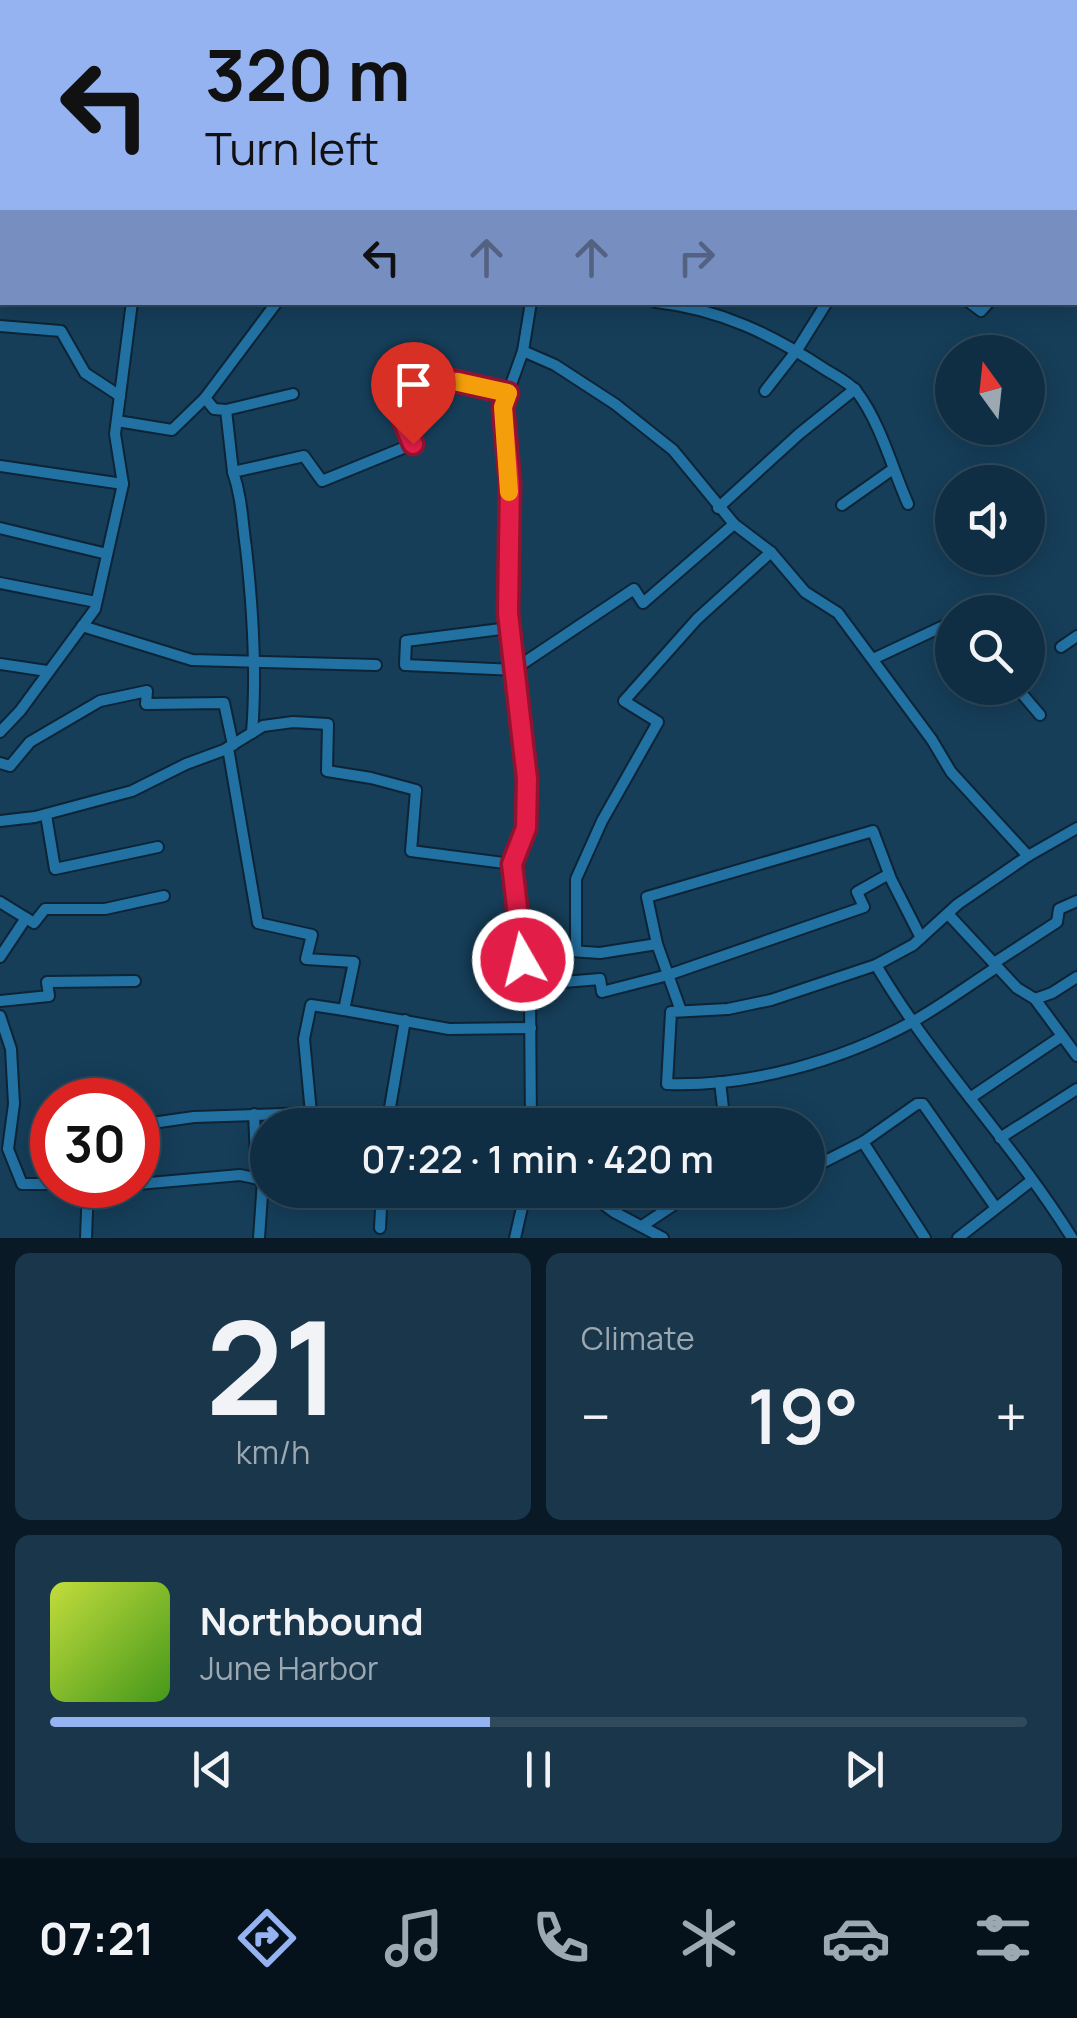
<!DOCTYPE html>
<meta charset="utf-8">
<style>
:root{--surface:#102e43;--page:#19364a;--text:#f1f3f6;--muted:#9ca8b2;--line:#304a5c;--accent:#95b2f1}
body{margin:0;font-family:Manrope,sans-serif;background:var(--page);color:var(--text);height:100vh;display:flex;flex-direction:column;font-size:38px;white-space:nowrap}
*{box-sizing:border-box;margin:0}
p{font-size:32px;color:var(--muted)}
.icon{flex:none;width:55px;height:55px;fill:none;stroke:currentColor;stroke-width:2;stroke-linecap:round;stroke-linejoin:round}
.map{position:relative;height:1238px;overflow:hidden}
.side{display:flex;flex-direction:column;gap:15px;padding:15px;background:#091925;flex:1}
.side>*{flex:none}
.top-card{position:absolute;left:0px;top:0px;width:1078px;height:305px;box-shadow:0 5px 25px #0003,0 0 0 2px var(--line);background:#95b2f1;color:#111;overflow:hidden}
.needle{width:65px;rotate:345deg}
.controls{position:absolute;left:935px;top:335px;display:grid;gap:20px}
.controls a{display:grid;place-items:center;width:110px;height:110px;border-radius:50%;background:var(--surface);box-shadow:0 5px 25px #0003,0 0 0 2px var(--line);font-size:50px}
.speed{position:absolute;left:30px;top:1078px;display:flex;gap:20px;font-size:50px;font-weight:700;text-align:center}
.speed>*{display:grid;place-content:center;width:130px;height:130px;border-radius:50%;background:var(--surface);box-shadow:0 5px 25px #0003,0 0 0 2px var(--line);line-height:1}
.speed .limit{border:15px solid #d22;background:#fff;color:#111}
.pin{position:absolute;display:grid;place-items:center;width:85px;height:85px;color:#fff;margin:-102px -42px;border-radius:50% 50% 50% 0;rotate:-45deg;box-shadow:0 0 10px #0007}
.pin .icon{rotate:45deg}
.me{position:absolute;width:110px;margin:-55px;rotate:352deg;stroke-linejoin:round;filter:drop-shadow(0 0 8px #0008)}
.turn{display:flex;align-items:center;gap:35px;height:210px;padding:0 40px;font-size:45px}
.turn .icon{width:130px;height:130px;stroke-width:2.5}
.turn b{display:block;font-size:70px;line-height:85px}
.lanes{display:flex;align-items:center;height:95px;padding:0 40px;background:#0003;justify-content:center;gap:50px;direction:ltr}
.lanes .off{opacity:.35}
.big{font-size:75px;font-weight:600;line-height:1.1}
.side .tile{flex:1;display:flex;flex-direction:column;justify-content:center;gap:15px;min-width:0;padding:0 35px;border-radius:15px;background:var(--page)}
.side .dial{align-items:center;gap:0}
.dial b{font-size:130px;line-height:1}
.song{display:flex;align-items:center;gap:30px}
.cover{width:120px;height:120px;border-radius:15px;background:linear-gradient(135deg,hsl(70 70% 55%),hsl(100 70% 35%))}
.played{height:10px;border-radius:5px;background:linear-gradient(90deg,var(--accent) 45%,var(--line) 45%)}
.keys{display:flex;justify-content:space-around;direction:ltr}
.heat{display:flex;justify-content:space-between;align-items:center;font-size:55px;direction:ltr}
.side .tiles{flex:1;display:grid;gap:15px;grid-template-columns:1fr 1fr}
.tile:last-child{grid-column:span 2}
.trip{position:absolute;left:250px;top:1108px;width:575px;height:100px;border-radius:50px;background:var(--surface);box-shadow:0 5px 25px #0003,0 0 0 2px var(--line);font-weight:600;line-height:100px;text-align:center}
.tabs{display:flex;height:160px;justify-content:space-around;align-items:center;background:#06121b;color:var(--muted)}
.tabs .icon{width:70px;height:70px}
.tabs .active{color:var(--accent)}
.tabs b{font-size:45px;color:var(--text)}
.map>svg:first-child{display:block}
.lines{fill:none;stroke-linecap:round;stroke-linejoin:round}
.minor-casing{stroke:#0c2435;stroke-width:14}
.minor{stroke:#2271a3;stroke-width:10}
.route-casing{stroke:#92132f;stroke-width:25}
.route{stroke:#e11d48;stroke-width:18}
.slow{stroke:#f59e0b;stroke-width:18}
</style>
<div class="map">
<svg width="1077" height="1238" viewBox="0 0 1077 1238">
<rect width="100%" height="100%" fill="#163e59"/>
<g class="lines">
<g class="minor-casing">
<g id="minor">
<path d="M 155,0 L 159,2"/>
<path d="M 424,0 L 441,2"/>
<path d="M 1010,0 L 1012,2"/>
<path d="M 41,2 L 45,0"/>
<path d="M 256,2 L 257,0"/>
<path d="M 563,2 L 564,0"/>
<path d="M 647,2 L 647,0"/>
<path d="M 947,2 L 949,0"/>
<path d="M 0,30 L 2,27"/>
<path d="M 1075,99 L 1077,101"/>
<path d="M 1075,151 L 1077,149"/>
<path d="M 0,266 L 2,266"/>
<path d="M 1075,272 L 1077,269"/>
<path d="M 656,302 C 720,309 773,335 826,370 C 836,376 850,383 857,392 C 881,424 892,468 908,504"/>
<path d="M 969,302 L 981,311 L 989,302"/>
<path d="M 0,326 L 61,331 L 85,373 L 120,396"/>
<path d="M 523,351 L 555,365 L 615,404 L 673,450 L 734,524 L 771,552 L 805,592 L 838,613 L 932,740 L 951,772 L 1028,856"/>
<path d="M 765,391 L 797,350 L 827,302"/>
<path d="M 205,398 L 214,409 L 226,410 L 233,472"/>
<path d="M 226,410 L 293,394"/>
<path d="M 117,421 L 172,430 L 205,398 L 277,302"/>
<path d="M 0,466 L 123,484"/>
<path d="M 842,505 L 893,469"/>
<path d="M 718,508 L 799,434 L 855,389"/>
<path d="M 0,528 L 107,554"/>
<path d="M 0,583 L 96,602"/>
<path d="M 82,626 L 192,660 L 376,665"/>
<path d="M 509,628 L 406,641 L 405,665 L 513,670 L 634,589 L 643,603 L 734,524"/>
<path d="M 1061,647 L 1077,636"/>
<path d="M 873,659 L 952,622"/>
<path d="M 0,664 L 47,671"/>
<path d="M 1017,688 L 1040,715"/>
<path d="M 0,732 L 20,711 L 95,609 L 123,484 L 115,434 L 132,302"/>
<path d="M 252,733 C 257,670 253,610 246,548 C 242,521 242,498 233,472 L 304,456 L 322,481 L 413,444 L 391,389 L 442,379 L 508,393"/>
<path d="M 228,748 L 258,923 L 312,935 L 306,959 L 354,962 L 344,1010 L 449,1029 L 531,1028"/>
<path d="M 0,763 L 10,766 L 30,742 L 100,701 L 147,691 L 146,704 L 224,703 L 233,745"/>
<path d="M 46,815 L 55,869 L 158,847"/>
<path d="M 0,821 L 35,817 L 132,791 L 186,764 L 224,750 L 263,726 L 293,722 L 328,724 L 327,771 L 371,778 L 416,790 L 411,851 L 512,864"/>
<path d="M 0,902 L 34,923 L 45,909 L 105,909 L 164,896"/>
<path d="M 949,915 L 1017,988 L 1035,999 L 1077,1056"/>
<path d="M 657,944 L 681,1011"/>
<path d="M 576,951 L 576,879 L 602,821 L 658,722 L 624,701 L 697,619 L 771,552"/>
<path d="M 0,957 L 26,918"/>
<path d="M 523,960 L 555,950 L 600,953 L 657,944 L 647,897 L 873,831 L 891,879 L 921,938"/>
<path d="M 994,963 L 1057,922 L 1059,909 L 1077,901"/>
<path d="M 876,965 C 933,1062 1013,1143 1072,1238"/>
<path d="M 997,967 C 969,985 941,1006 912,1022 C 840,1061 749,1087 667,1084 L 671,1012 L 728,1009 L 771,1000 L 876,965 L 913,945 L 958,904 L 1028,856 L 1077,828"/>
<path d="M 527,985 L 600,979 L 602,992 L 668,975 L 864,907 L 857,892 L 889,874"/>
<path d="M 1035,999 L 1052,993 L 1077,977"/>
<path d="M 0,1001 L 49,996 L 47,982 L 135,981"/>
<path d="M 0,1016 L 11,1049 L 14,1104 L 8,1149 L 22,1184 L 52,1184"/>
<path d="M 720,1082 L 725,1125"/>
<path d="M 970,1098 L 1062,1036"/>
<path d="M 254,1114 L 257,1179"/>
<path d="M 138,1125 L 194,1117 L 311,1113 L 304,1039 L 311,1005 L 344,1010"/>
<path d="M 387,1125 L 405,1020"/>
<path d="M 531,1125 L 530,999 L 517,925 L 512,864 L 526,828 L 527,779 L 508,613 L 509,483 L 503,407 L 523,351 L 531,302"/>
<path d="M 1000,1138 L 1077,1089"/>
<path d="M 863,1142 L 925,1238"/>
<path d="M 808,1170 L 863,1142 L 917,1104 L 923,1104 L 996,1208"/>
<path d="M 138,1184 L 240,1175 L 268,1181"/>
<path d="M 584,1190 L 614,1212 L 663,1238"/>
<path d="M 738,1190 L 746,1201 L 770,1190"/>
<path d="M 642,1226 L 696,1190"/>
<path d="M 380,1228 L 382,1190"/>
<path d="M 86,1238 L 88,1185"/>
<path d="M 259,1238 L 263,1180"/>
<path d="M 515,1238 L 526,1190"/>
<path d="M 958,1238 L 1031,1181"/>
</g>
</g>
<use href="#minor" class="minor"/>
</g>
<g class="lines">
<g class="route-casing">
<path id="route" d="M 413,444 L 390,389 L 442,378 L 508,393 L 503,407 L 510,483 L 508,613 L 527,779 L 526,828 L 512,864 L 523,960"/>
</g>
<use href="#route" class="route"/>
<path class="slow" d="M 458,382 L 508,393 L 503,407 L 509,492"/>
</g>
</svg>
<div class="controls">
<a><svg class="needle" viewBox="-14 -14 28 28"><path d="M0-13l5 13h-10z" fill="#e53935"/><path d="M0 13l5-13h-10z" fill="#9ca8b2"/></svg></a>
<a><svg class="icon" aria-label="sound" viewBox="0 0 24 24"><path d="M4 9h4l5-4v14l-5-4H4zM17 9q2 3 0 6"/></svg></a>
<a><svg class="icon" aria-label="search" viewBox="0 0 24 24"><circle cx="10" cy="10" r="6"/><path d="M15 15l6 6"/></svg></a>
</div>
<div class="speed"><div class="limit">30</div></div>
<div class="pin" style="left:413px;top:444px;background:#d93025"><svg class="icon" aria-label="arrive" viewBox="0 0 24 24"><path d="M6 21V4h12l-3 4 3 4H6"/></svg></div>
<svg class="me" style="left:523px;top:960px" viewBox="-20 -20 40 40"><circle r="17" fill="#e11d48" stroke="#fff" stroke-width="3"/><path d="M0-11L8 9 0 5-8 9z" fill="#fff"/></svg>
<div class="trip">07:22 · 1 min · 420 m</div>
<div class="top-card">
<div class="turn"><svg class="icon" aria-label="left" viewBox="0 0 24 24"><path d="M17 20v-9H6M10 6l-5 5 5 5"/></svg><div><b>320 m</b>Turn left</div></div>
<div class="lanes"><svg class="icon" aria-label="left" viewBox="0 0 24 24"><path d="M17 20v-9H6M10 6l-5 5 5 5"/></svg><svg class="icon off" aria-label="ahead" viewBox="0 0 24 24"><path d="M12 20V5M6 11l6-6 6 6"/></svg><svg class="icon off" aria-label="ahead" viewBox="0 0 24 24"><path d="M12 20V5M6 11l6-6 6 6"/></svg><svg class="icon off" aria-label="right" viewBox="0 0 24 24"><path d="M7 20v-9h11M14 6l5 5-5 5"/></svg></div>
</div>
</div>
<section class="side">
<div class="tiles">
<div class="tile dial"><b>21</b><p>km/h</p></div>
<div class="tile"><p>Climate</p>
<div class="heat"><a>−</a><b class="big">19°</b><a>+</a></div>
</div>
<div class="tile">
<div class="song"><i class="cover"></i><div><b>Northbound</b><p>June Harbor</p></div></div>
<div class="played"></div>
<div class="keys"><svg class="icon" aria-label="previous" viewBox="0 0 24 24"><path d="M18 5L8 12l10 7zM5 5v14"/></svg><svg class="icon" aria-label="pause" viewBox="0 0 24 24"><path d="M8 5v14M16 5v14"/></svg><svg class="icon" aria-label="next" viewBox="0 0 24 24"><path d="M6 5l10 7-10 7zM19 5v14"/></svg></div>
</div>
</div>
</section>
<nav class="tabs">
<b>07:21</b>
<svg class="icon active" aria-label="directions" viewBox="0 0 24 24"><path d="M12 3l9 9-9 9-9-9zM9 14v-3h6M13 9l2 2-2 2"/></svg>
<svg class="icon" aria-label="music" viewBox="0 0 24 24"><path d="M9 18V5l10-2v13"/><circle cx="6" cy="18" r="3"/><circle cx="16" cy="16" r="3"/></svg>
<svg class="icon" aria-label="phone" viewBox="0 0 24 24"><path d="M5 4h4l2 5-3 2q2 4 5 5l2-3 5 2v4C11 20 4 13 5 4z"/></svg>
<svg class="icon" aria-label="climate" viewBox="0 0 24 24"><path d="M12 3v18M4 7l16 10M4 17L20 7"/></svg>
<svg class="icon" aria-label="car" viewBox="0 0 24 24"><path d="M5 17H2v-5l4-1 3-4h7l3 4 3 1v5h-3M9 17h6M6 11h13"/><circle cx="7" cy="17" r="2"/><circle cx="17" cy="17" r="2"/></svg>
<svg class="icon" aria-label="filters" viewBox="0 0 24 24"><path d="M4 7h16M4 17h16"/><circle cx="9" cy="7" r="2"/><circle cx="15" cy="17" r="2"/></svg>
</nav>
